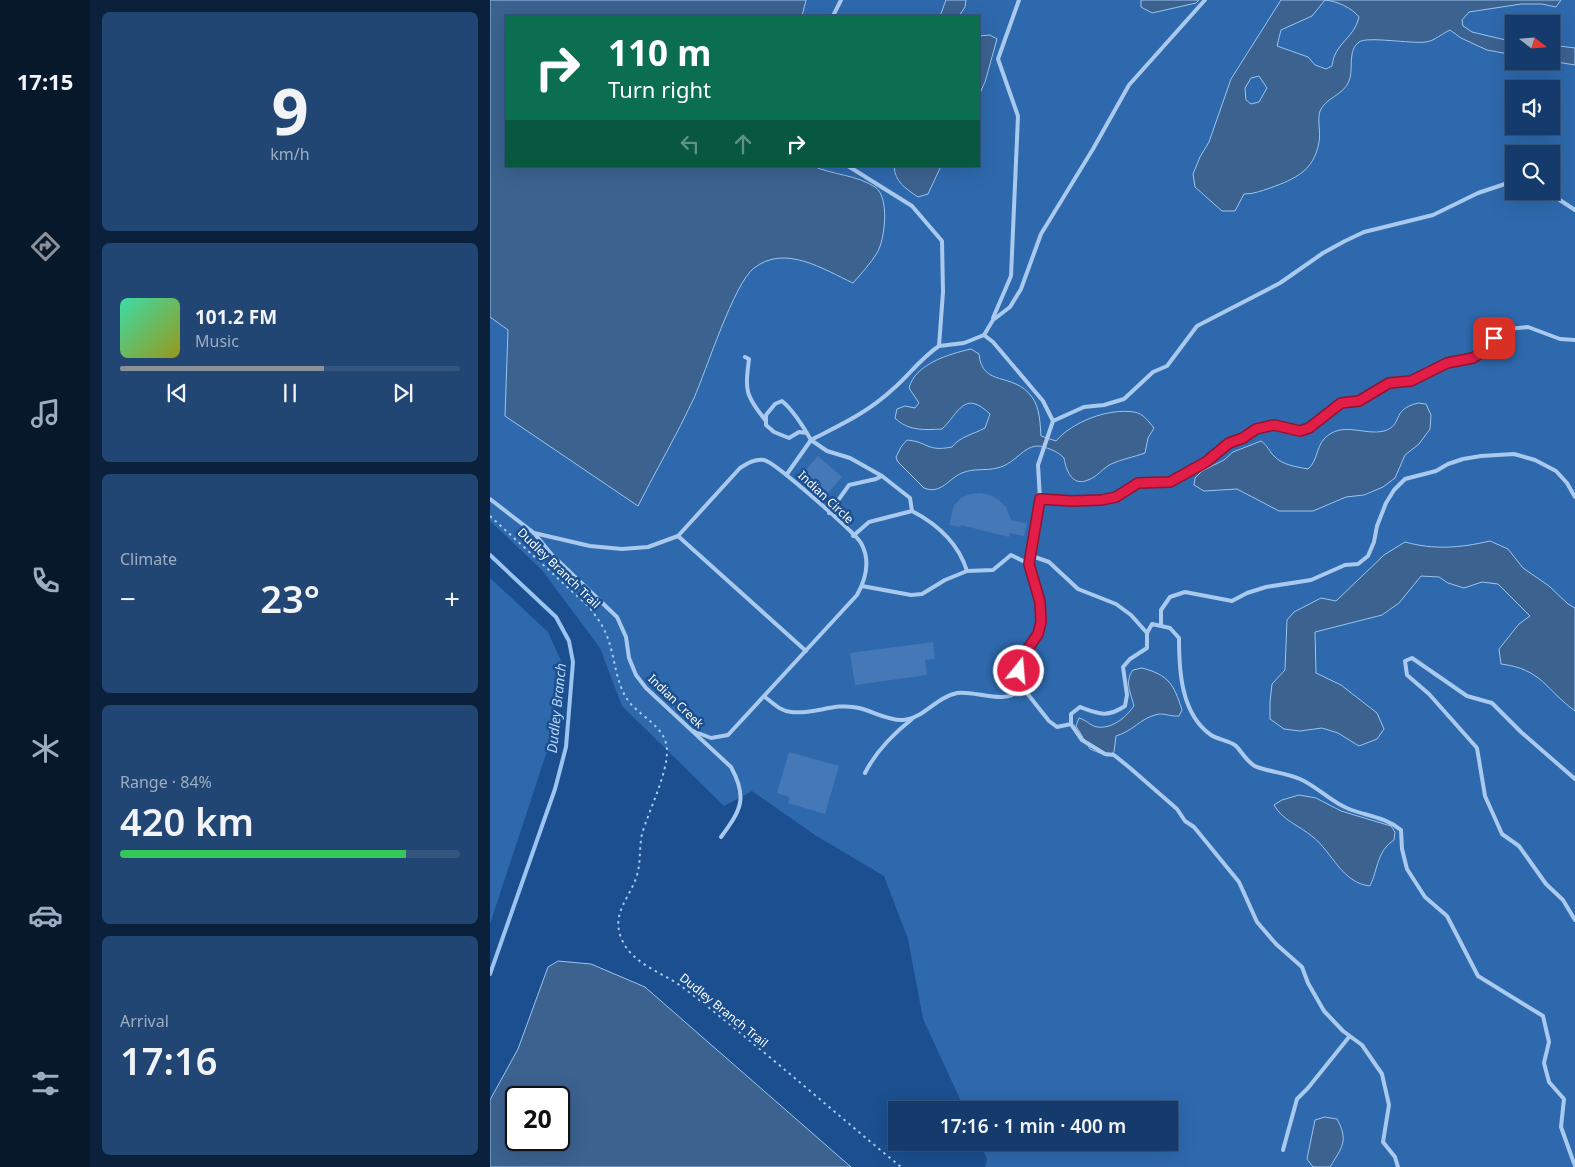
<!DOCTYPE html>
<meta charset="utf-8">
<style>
:root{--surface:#143b6b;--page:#214673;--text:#f1f3f6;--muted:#9dadc1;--line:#33557e;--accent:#8c9099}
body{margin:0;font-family:"Noto Sans",sans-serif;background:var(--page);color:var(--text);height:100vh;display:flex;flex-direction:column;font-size:19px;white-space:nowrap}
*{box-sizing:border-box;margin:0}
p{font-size:16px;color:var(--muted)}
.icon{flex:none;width:28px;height:28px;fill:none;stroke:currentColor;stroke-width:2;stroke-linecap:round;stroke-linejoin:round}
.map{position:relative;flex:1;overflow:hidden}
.sheet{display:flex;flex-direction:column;gap:12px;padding:12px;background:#0b203b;width:400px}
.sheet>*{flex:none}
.top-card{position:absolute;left:15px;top:15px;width:475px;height:152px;border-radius:0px;box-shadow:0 5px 20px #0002,0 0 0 1px var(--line);background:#0b6e4f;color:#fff;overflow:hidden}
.needle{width:32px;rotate:107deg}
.tools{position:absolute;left:1015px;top:15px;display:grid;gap:10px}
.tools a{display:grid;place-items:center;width:55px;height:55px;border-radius:0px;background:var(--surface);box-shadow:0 5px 20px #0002,0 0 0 1px var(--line);font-size:25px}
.speed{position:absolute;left:15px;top:1086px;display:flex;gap:10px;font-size:25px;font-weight:700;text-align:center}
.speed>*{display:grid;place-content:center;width:65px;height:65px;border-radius:50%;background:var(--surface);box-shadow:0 5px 20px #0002,0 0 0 1px var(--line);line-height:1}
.speed .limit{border:2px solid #111;border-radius:8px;background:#fff;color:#111}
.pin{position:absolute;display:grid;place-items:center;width:42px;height:42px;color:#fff;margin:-21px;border-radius:10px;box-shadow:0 2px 8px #0006}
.me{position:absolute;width:55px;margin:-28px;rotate:17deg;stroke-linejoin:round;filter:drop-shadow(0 0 4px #0008)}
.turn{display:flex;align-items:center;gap:18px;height:105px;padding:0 20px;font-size:22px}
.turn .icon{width:65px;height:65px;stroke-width:2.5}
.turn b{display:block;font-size:35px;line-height:42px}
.lanes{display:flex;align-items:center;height:48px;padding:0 20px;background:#0003;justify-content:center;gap:25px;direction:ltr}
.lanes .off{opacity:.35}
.big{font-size:38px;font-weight:600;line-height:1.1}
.sheet .widget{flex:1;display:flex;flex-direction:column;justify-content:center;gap:8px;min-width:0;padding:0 18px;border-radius:8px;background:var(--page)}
.sheet .dial{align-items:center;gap:0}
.dial b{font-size:65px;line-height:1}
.song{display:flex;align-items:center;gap:15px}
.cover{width:60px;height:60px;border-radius:8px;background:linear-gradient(135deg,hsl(160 70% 55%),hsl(60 70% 35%))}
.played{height:5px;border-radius:2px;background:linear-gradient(90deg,var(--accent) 60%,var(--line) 60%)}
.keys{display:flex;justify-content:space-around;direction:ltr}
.heat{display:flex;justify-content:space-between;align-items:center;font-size:28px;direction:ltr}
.charge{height:8px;border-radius:4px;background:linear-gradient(90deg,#34c759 84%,var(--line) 0)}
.trip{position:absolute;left:398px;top:1101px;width:290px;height:50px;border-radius:0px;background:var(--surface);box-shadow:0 5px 20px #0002,0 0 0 1px var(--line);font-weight:600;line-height:50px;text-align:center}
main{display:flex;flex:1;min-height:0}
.tab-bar{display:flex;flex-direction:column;width:90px;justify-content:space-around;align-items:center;background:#08182b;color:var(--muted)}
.tab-bar .icon{width:35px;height:35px}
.tab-bar .on{color:var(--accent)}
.tab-bar b{font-size:22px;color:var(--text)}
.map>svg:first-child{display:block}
.green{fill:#2e69ad;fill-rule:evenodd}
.water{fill:#3c6290;stroke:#9cc4f0;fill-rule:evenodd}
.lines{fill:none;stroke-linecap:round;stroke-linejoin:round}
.stream{stroke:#9cc4f0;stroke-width:4}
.building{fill:#4478b7}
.path{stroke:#a9c9ee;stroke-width:2;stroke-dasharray:2.5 4;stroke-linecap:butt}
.service{stroke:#a9c9ee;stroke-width:4}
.route-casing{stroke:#92132f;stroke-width:12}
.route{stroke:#e11d48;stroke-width:9}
.labels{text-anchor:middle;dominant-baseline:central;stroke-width:5;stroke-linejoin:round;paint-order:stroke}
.street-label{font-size:12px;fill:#fff;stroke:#1b4f8f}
.water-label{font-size:14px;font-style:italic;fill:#b5d3f5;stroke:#1b4f8f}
</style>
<main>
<nav class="tab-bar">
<b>17:15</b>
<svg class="icon on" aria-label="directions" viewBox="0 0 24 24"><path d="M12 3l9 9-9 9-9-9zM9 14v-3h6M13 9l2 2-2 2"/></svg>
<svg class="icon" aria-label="music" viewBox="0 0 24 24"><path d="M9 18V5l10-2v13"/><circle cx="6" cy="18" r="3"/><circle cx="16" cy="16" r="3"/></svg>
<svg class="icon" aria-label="phone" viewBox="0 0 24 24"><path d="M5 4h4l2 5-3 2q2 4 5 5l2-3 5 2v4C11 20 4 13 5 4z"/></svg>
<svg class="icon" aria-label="climate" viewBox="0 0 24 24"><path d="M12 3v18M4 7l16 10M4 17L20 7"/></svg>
<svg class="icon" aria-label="car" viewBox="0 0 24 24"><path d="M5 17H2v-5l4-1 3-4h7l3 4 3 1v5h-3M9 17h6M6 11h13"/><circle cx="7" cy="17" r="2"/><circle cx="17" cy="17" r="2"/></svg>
<svg class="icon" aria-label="filters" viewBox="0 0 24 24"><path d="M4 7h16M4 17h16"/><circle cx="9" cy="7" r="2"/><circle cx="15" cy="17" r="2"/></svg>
</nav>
<section class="sheet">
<div class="widget dial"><b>9</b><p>km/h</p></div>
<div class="widget">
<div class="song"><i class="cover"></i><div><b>101.2 FM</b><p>Music</p></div></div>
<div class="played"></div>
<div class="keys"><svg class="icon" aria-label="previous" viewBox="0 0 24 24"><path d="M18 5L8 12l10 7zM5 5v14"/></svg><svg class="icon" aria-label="pause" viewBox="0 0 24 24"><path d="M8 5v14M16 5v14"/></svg><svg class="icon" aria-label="next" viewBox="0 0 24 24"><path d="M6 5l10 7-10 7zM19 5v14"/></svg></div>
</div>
<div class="widget"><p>Climate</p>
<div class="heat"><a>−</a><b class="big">23°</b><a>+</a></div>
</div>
<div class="widget"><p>Range · 84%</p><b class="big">420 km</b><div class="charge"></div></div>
<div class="widget"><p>Arrival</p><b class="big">17:16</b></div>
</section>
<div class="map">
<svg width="1085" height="1167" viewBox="0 0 1085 1167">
<rect width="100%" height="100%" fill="#1b4f8f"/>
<g class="green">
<path d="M 0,0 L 1085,0 L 1085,1167 L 495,1167 L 497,1159 L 490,1143 L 679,1142 L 679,1110 L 475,1110 L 433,1019 L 418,939 L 394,876 L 325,835 L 262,791 L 234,806 L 132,706 L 110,648 L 52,570 L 0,521 ZM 16,16 L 489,16 L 489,166 L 16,166 ZM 1024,24 L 1061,24 L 1061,61 L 1024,61 ZM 1024,89 L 1061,89 L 1061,126 L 1024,126 ZM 1024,154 L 1061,154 L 1061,191 L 1024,191 Z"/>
<path d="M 0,578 L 58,632 L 72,663 L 60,742 L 0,924 Z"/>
</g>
<g class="water">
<path d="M 0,0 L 316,0 L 312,16 L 16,16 L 16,166 L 323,166 C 343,175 367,175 385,187 C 400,197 395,240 387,253 C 380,264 371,274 363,283 C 333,269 295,244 264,268 C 244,283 216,371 204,398 C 187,435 166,470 148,506 L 15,416 L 18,330 L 0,317 Z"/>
<path d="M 456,0 L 476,0 L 475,7 L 469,16 L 450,16 Z"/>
<path d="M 651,0 L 709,0 L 706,3 L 662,13 L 651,7 Z"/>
<path d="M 791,0 L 1071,0 L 1066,7 L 1052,4 L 1031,4 L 979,12 L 972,20 L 973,26 L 982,32 L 1024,42 L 1024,55 L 997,50 L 971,38 L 960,30 C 953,33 944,41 936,42 C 921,44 877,36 869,42 C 857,51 864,69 859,81 C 854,95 835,98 830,111 C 827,120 831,132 829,142 C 824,171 805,179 780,188 C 771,191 764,194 754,194 L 745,211 L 732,211 L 705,187 L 703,174 L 710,157 L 719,142 L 741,79 ZM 835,0 C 847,1 862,8 869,17 C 865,38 844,43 842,66 L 836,69 L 825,65 L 818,57 L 787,46 L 791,30 L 822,16 ZM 769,76 L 777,88 L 769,102 L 761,104 L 756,100 L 755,88 L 761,78 Z"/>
<path d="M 500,35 L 507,39 L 495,82 L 489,95 L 489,36 Z"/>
<path d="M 1061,45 L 1085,48 L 1085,65 L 1061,61 Z"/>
<path d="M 404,166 L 451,166 L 438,194 L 428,197 C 415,188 405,182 404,166 Z"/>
<path d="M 481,349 L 489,354 C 492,388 523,371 542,397 C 550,408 550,423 551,436 L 566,441 C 582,422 618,408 644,412 C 653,413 659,422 664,428 L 658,438 L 655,453 C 644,457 632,459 621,464 C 613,468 607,477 598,480 C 582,487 576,470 574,458 C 568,452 563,450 554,447 C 535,441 527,464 507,468 C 496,471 483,468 472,473 C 459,478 451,495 434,488 L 408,462 L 406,457 L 411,447 L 417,440 C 439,442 436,452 462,447 C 469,437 484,434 495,428 L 500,414 C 474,389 469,413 452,429 C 434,430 418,431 405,418 L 407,409 L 415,406 L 425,408 L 429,403 L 419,388 C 425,364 459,354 481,349 Z"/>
<path d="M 928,403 L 936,404 L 941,415 L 940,429 L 929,444 L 915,455 L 905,478 L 893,487 L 874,495 L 856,497 L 823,511 L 789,511 L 747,489 L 714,491 L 704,485 L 705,478 L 712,471 L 734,460 L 743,452 L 771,441 C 778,446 779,451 784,456 C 792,465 807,467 818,469 C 828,460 826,448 834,439 C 852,420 874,436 894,431 C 914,425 900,410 928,403 Z"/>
<path d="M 1000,541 L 1018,549 L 1033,568 L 1059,586 L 1078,604 L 1085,608 L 1085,711 C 1056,690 1052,669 1011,664 L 1009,649 L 1029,624 L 1040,616 L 1008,584 L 992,582 L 974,588 L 958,583 L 949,577 L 931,576 L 909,603 L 892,615 L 825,632 L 826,673 L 851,685 L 887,713 L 894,729 L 887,739 L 869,746 L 848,733 L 832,728 L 810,731 L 794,729 L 780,719 L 780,702 L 782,684 L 795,670 L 797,620 L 804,612 L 831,598 L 846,601 L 894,555 L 915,542 C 944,550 970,548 1000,541 Z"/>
<path d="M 652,668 C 679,675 684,685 692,710 L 689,716 C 680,717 673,712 665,715 C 650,719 643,731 626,736 L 624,752 L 617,756 L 600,749 L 586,726 L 589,718 C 596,720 601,726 607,727 C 623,729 636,717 644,706 C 641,693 634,682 643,670 Z"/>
<path d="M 809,795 L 826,798 L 851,811 L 901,826 L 905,832 L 904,840 C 887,851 888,869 880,886 C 852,883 842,852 823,837 C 810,826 792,820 784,805 L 792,800 Z"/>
<path d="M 68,961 L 101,964 L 155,987 L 361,1167 L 0,1167 L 0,1100 L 28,1049 L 58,967 ZM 26,1098 L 69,1098 L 69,1140 L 26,1140 Z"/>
<path d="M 835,1117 L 847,1119 C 859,1141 852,1147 840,1167 L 823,1167 L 817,1159 L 825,1120 Z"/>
</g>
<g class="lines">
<path class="stream" d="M 0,555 L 66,617 L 79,641 L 83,662 L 76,747 L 65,789 L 0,974"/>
</g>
<g class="building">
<path d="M 328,456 L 352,477 L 338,493 L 314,472 Z"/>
<path d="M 490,493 L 500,495 L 509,500 L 516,507 L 521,520 L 537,523 L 534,536 L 520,533 L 519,537 L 471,525 L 470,527 L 459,525 L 464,505 L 471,498 L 480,494 Z"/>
<path d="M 443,642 L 445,659 L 435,660 L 437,675 L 365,685 L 360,653 Z"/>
<path d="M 299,752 L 349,766 L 335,814 L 298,803 L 300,797 L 287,793 Z"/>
</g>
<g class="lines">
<path class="path" d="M 0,516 L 98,606 C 108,618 116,630 120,645 C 125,662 127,684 137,699 C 149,717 177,726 177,751 C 177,775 159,810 152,834 C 149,848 151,862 147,875 C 140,899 119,914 133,942 C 145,966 175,973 195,989 C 269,1046 339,1108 411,1167"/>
<g class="service">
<path d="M 715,0 L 639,85 L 603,149 L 551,234 L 531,289 L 520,307 L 503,320 L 494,335 L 503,342 L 553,401 L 563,421 L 594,407 L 614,405 L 634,399 L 663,372 L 677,366 L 707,326 L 790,283 L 833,253 L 855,241 L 874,232 L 943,215 L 988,193 L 1024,181"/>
<path d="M 343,16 L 351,0"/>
<path d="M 358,166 L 422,206 L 452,241 L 453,292 L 449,346 L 474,343 L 494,335"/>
<path d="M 1056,191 L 1085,210"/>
<path d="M 503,318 L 521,276 L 528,116 L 508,59 L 529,0"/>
<path d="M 255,357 L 259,359 C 255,391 255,395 276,421"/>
<path d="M 317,433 L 309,432 L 299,438 L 284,432 L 276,425 L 276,415 L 285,404 L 292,401 C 304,411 313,426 321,440 C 352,424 377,413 403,389 C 419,375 431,358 449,346"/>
<path d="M 297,474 L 321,440 L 337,451 L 360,458 L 392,476"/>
<path d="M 0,499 L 44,533 L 62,555 L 127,617 L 136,637 L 139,658 L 146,675 L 156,688 L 241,767 C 258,798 251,810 231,837"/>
<path d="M 550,499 L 548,465 L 563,421"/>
<path d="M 339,513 L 359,485 L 386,479 L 392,476 L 420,498 L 422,511"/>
<path d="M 44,533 L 100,546 L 132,549 L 158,547 L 188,536 L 250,468 C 258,463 264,459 274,460 C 285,462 365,533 371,543 C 381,561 376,579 367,595 L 238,735 L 221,738 L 203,731"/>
<path d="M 188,536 L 316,651"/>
<path d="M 363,536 L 379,522 L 422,511 C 447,524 468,542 477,571"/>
<path d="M 542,556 L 550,499 L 582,501 L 612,500 L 625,497 L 648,483 L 680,482 L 716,461 L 739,443 L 753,438 L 773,426 L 784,425 L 810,431 L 819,428 L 851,403 L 869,401 L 899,383 L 921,381 L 957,363 L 983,359 L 994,351 L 1009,333 L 1017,329 L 1038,327 L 1070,339 L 1085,340"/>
<path d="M 539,564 L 542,556 L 559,562 L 588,589 L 626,604 L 641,615 L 657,633"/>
<path d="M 671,626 L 671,610 L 680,597 L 695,592 L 742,601 L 757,593 L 776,587 L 821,580 L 855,565 L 868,564 L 878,556 L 884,542 L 887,526 L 896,503 L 904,490 L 915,479 L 946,471 L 958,464 L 973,459 L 991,456 L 1024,454 L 1045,460 L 1066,471 L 1077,483 L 1085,497"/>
<path d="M 529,683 L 559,721 L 567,727 L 581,724"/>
<path d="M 275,697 C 283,703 290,711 301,712 C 324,715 345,702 369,708 C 382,711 399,721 413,720 C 433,719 446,697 467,693 C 482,690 516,704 526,692 C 533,683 527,669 530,659 C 533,649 543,643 548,634 C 559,613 545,585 539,564 L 521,555 L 503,570 L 477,571 L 455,580 L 432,594 L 421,595 L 372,586"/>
<path d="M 375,773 C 386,751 403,734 422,719"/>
<path d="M 1085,779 L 1031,732 L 1002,703 L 977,696 L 922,658 L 915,661 L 917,675 L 939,694 L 987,748 L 995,796 L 1012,834 L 1029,846 L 1056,884 L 1073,900 L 1085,920"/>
<path d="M 793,1150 L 807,1099 L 818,1088 L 859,1037"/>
<path d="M 908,1167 L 905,1157 L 893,1142 L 899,1105 L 892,1074 L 872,1045 L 853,1031 L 834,1011 L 818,983 L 812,967 L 786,944 L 767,922 L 749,882 L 704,827 L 695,821 L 687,809 L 640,768 L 624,755 L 615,754 L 592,740 L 581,724 L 581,714 L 590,707 C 609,714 617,718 635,706 L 637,695 L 633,667 L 640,659 L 657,648 L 657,633 L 662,624 L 680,628 L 689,638 C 689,671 691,714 721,735 C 728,740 739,740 746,746 C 752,752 758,764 767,767 C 781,772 796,773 810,779 C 828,787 841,802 859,809 C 877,816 895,817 911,830 L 912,849 L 917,869 L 935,897 L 957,916 L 988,976 L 1053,1016 L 1059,1042 L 1054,1063 L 1059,1082 L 1074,1099 L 1071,1127 L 1085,1166"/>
</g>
</g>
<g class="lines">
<g class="route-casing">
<path id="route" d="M 529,671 L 530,660 L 548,634 L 551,622 L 550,602 L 539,564 L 550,499 L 582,501 L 612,500 L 626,497 L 648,483 L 680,482 L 716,462 L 739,443 L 753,438 L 766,429 L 784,425 L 810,431 L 819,428 L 851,403 L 869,401 L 899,383 L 921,381 L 957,363 L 983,358 L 994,351 L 1004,338"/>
</g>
<use href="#route" class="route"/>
</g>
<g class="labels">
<g class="street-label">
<text transform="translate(336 497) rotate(43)">Indian Circle</text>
<text transform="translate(69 568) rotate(44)">Dudley Branch Trail</text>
<text transform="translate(186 701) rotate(44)">Indian Creek</text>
<text transform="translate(234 1010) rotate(39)">Dudley Branch Trail</text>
</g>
<g class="water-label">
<text transform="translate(66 708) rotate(-84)">Dudley Branch</text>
</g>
</g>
</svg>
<div class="tools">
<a><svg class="needle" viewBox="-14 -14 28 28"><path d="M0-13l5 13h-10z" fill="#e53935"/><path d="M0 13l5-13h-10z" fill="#9dadc1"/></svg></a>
<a><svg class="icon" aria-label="sound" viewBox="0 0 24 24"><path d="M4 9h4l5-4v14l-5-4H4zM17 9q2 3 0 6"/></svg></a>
<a><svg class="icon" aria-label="search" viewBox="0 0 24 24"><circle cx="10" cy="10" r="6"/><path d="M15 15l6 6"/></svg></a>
</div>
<div class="speed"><div class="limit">20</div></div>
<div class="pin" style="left:1004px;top:338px;background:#d93025"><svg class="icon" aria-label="arrive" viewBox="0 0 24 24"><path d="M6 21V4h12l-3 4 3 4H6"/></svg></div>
<svg class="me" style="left:529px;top:671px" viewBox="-20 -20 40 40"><circle r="17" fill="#e11d48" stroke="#fff" stroke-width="3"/><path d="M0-11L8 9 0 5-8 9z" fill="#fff"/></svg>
<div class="trip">17:16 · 1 min · 400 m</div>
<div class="top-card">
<div class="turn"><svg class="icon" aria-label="right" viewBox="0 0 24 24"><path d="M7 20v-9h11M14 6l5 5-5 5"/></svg><div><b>110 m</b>Turn right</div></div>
<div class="lanes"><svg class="icon off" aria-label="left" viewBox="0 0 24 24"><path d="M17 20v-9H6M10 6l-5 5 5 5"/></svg><svg class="icon off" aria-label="ahead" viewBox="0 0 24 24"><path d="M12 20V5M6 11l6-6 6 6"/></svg><svg class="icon" aria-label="right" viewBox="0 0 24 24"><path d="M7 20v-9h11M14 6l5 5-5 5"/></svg></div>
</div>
</div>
</main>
